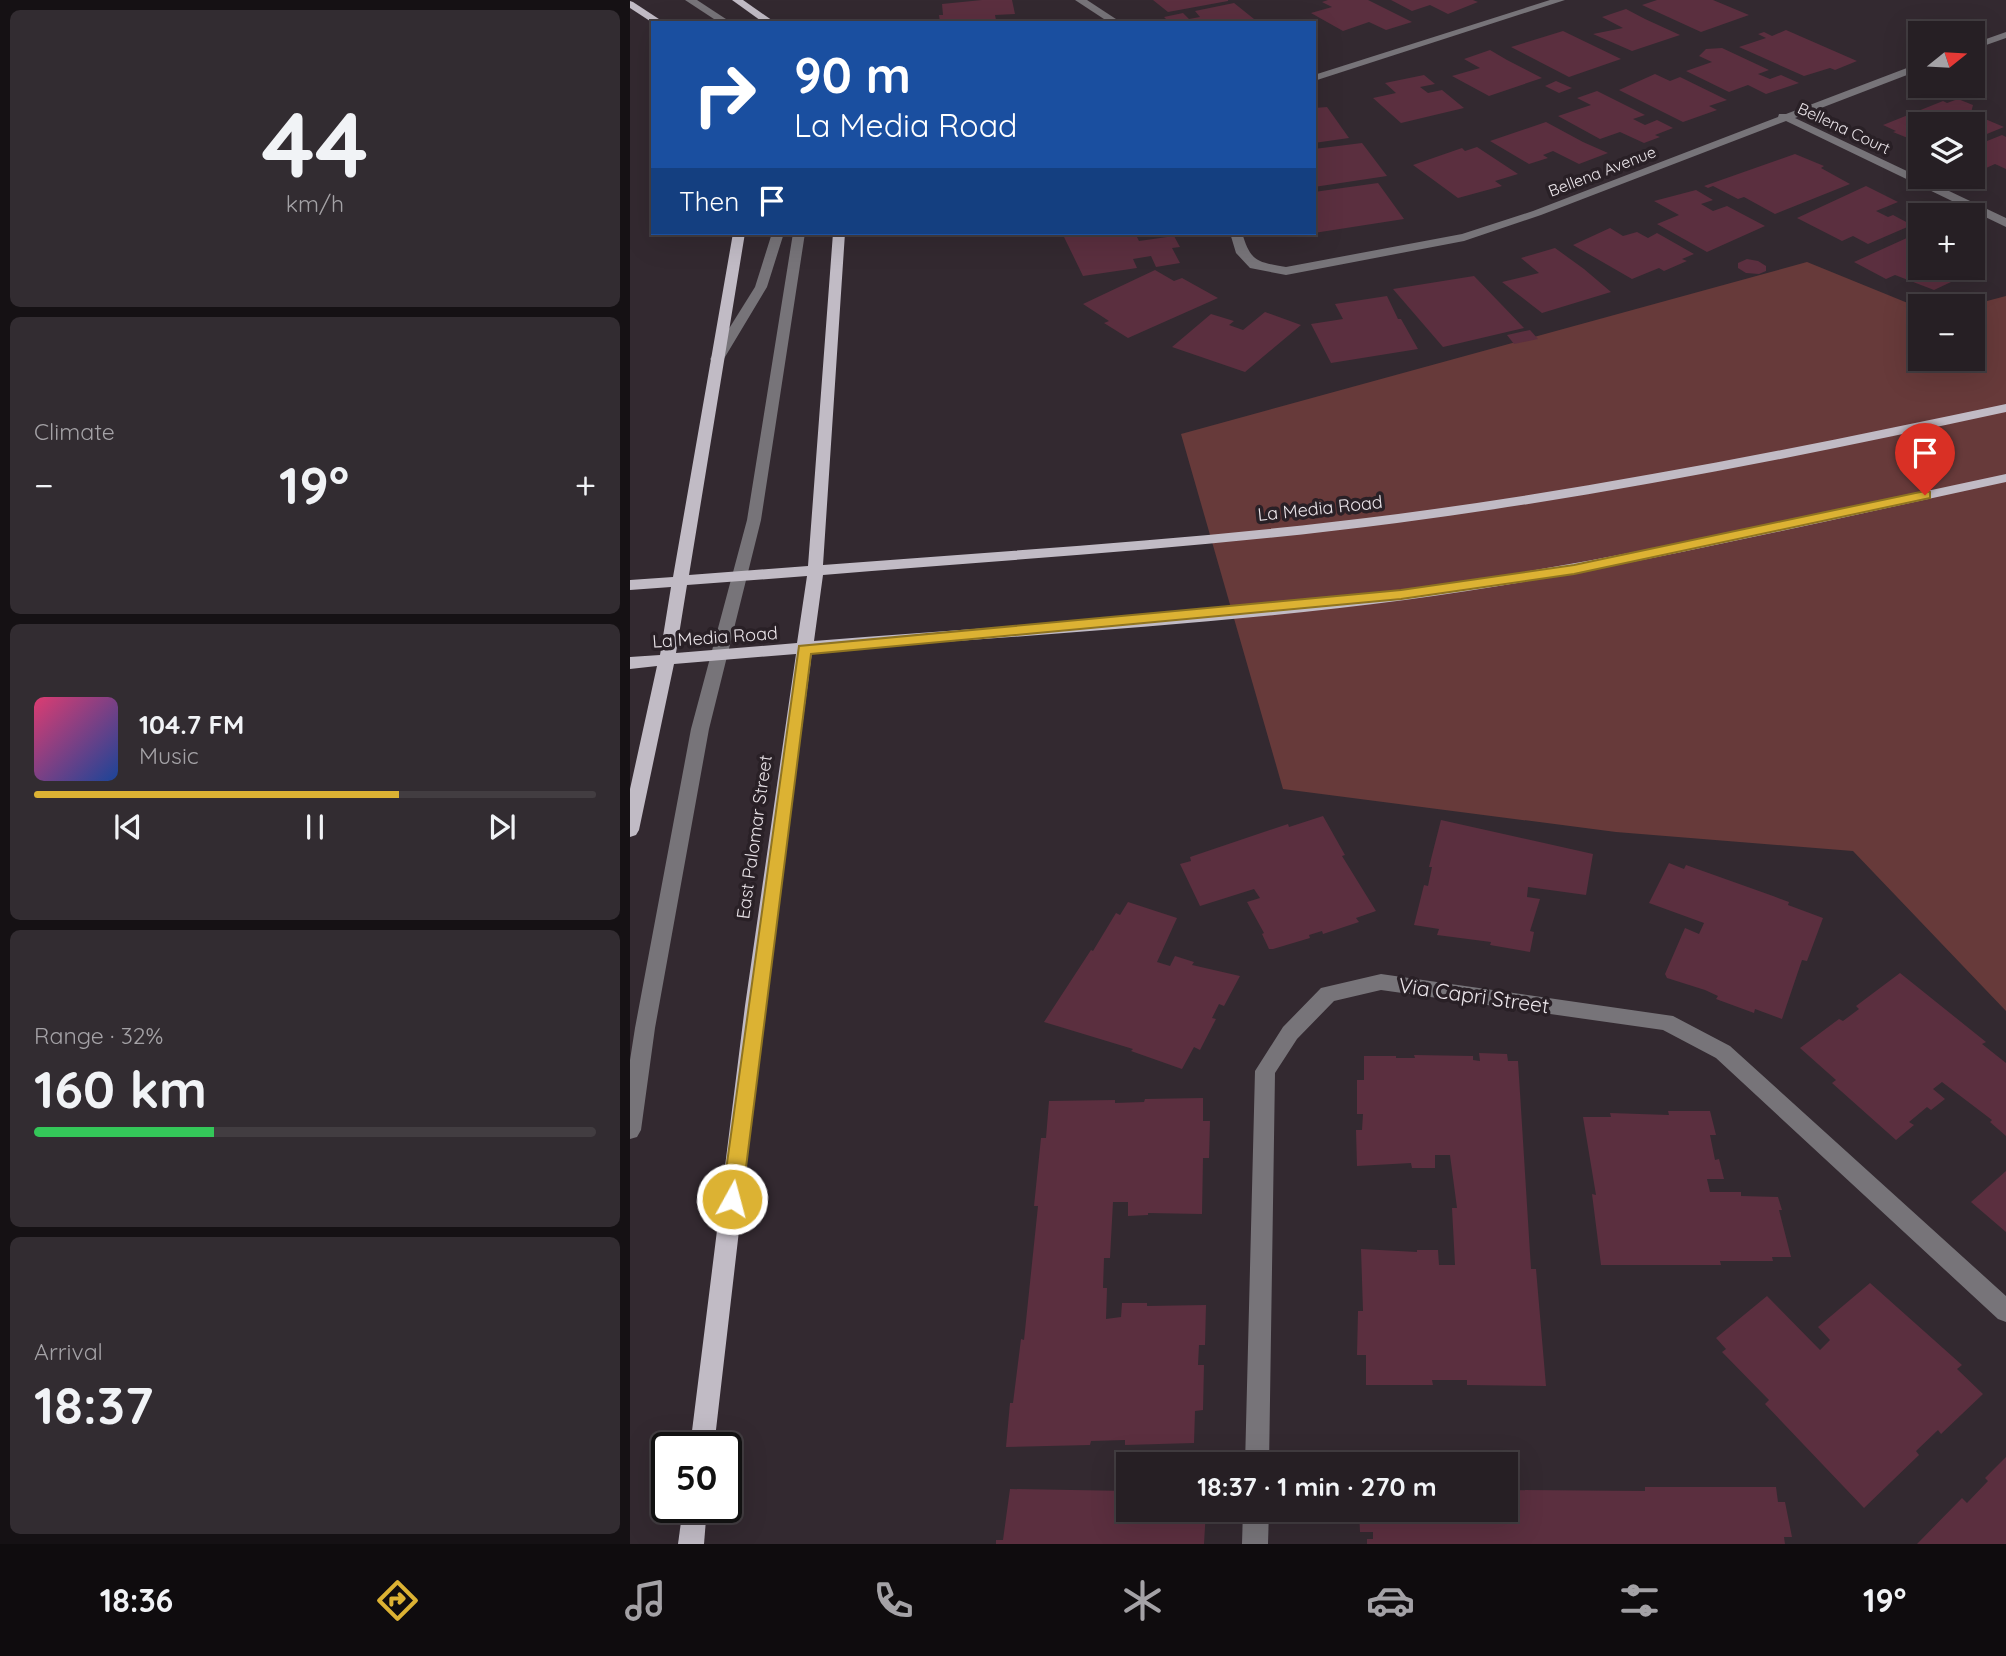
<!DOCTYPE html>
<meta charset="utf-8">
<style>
:root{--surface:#261f24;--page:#322c31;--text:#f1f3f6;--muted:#a4a2a6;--line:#423d41;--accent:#dcb233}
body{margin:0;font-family:Quicksand,sans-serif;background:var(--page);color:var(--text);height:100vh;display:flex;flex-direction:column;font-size:26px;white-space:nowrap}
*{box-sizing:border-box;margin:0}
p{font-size:23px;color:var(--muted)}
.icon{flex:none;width:38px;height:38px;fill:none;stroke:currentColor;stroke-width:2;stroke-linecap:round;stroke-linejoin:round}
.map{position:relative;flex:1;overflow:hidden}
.sheet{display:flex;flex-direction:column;gap:10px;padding:10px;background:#151114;width:630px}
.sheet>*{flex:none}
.guide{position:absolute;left:21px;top:21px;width:665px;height:214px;border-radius:0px;box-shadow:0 7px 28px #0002,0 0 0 2px var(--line);background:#1a4fa0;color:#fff;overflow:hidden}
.needle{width:46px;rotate:72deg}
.controls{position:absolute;left:1278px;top:21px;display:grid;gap:14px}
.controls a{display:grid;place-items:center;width:77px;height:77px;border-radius:0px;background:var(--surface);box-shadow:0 7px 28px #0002,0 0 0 2px var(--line);font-size:35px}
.speed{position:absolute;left:21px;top:1432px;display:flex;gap:14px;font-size:35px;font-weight:700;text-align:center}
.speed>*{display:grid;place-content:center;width:91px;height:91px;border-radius:50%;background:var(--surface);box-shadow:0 7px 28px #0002,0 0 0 2px var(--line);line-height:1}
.speed .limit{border:4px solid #111;border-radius:10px;background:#fff;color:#111}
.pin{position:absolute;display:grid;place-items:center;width:60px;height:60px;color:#fff;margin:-72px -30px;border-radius:50% 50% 50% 0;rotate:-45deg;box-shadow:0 0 7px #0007}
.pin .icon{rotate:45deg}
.me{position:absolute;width:77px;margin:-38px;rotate:7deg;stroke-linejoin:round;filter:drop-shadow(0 0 5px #0008)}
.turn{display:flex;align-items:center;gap:24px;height:147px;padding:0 28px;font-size:32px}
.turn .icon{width:91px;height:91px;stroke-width:2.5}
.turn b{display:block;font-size:49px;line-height:60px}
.then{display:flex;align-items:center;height:66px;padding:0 28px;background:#0003;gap:14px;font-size:26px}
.big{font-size:52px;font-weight:800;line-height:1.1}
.sheet .tile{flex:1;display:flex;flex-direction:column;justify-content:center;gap:10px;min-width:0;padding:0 24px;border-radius:10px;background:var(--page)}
.sheet .dial{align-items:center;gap:0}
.dial b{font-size:91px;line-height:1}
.song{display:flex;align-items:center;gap:21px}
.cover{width:84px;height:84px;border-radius:10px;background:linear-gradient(135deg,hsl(340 70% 55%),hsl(220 70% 35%))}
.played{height:7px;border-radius:4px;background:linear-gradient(90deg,var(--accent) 65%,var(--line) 65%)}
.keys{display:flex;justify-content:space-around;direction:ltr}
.heat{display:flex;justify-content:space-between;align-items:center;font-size:38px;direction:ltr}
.charge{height:10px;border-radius:5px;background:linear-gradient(90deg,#34c759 32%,var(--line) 0)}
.trip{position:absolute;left:486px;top:1452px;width:402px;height:70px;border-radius:0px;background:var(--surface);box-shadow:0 7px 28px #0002,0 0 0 2px var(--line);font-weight:800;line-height:70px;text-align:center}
.dock{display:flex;height:112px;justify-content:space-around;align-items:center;background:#0f0c0e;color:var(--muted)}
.dock .icon{width:49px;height:49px}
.dock .active{color:var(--accent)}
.dock b{font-size:32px;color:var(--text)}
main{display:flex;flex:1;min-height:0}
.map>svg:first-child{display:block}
.green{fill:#673a3a}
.building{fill:#5b2f3f}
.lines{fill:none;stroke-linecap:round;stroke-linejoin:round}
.minor{fill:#777479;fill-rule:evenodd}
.major{fill:#c1bbc5;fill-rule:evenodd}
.route{fill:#dcb233;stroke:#8f7421;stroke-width:2}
.labels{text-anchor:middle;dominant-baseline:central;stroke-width:7;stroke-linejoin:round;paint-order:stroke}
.far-street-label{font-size:16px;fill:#eae4e9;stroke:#292026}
.street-label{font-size:18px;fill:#eae4e9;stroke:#292026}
.near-street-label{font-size:21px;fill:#eae4e9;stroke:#292026}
</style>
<main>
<section class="sheet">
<div class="tile dial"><b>44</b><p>km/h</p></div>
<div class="tile"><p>Climate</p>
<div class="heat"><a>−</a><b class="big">19°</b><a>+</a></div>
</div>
<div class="tile">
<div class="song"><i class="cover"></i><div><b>104.7 FM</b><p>Music</p></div></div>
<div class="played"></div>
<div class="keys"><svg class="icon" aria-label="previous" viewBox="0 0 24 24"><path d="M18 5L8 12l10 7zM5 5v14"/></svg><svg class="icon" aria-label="pause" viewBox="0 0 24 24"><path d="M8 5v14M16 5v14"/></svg><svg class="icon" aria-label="next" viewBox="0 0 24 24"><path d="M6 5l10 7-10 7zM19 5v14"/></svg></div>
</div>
<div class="tile"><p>Range · 32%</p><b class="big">160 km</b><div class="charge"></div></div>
<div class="tile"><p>Arrival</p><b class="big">18:37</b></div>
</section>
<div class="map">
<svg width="1376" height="1544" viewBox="0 0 1376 1544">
<rect width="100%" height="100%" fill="#332930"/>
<path class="green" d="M 1177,262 L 1290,308 L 1290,359 L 1342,359 L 1342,306 L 1338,306 L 1376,296 L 1376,1011 L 1223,851 L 986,832 L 653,789 L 551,434 Z"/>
<g class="building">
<path d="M 352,0 L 382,0 L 385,14 L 365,15 L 366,20 L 378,19 L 378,23 L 310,23 L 309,15 L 313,15 L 312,4 Z"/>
<path d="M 523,0 L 598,0 L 598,1 L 538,12 Z"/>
<path d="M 698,0 L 738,0 L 782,22 L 756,30 L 739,22 L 713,31 L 681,13 L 702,7 L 692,2 Z"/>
<path d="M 761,0 L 843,0 L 848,2 L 818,14 L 800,5 L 782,11 Z"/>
<path d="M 1027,0 L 1083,0 L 1119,15 L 1071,32 L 1012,5 Z"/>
<path d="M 604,3 L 629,23 L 540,23 L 534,17 L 553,13 L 559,19 L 570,17 L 565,11 Z"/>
<path d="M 996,9 L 1015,19 L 1050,35 L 1002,51 L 963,34 L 993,28 L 972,17 Z"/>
<path d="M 1156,30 L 1227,61 L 1205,70 L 1200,68 L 1174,76 L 1109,47 L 1136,38 L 1128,34 L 1134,32 L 1142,36 Z"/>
<path d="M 933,31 L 991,59 L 939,77 L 881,47 Z"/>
<path d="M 1092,48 L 1139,70 L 1128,74 L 1140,79 L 1151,75 L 1169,83 L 1136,94 L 1118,85 L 1099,92 L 1056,71 L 1082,62 L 1069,56 L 1076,49 Z"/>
<path d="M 860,50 L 877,60 L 912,78 L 859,96 L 822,76 L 850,68 L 834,59 Z"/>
<path d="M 1025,74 L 1040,81 L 1050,77 L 1097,100 L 1079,106 L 1087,110 L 1053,122 L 989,90 Z"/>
<path d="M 794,75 L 805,84 L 790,87 L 798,93 L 812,90 L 834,108 L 771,123 L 743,98 L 766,93 L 755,83 Z"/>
<path d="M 926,81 L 942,88 L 929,93 L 915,86 Z"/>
<path d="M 967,91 L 1015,115 L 1003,119 L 1015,125 L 1027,120 L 1043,128 L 1025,135 L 1030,137 L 1014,143 L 990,132 L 970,139 L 928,116 L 961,105 L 947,98 Z"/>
<path d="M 1328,99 L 1343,105 L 1341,113 L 1374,127 L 1342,140 L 1342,124 L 1290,124 L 1290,143 L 1263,132 L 1266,131 L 1253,125 L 1313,101 L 1317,103 Z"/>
<path d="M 697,107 L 719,138 L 684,143 L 684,108 Z"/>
<path d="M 916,122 L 953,142 L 978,153 L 949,164 L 923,151 L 913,155 L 918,158 L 899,164 L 860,141 Z"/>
<path d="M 1372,135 L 1376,137 L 1376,169 L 1365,164 L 1345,173 L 1342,171 L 1342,147 Z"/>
<path d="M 732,143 L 757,176 L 684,187 L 684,149 Z"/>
<path d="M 847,147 L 888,174 L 865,181 L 872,186 L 828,198 L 783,165 L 832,148 L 835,151 Z"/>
<path d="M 1165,154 L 1194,166 L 1191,168 L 1220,184 L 1145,214 L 1114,197 L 1108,199 L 1083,186 L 1078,188 L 1074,186 Z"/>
<path d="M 748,183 L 774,219 L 684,233 L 684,192 Z"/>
<path d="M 1236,186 L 1268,202 L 1246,211 L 1258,217 L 1263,215 L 1282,225 L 1238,244 L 1223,236 L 1212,241 L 1167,218 Z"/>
<path d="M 1066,190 L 1083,200 L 1071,204 L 1083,211 L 1097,206 L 1135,226 L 1077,252 L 1027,224 L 1049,215 L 1024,201 Z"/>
<path d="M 980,228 L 993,236 L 1007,232 L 1018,238 L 1027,233 L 1064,254 L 1052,259 L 1057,261 L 1034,271 L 1029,268 L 1002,279 L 943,245 Z"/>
<path d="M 1290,232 L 1290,268 L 1342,268 L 1342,261 L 1353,267 L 1304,290 L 1265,275 L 1256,279 L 1224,262 Z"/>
<path d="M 462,233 L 505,233 L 509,241 L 544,236 L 550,247 L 542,248 L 550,263 L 526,267 L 521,256 L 503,259 L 507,268 L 453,276 L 434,237 Z"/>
<path d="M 925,248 L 954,269 L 981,292 L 912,313 L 872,282 L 909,273 L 891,258 Z"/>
<path d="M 1117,259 L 1128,261 L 1136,266 L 1136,271 L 1129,274 L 1116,273 L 1108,268 L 1108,263 Z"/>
<path d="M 525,270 L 544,281 L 552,278 L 588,298 L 498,338 L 474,323 L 479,321 L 453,304 Z"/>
<path d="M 844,276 L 894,328 L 813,347 L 763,289 Z"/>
<path d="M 757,296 L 768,319 L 771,319 L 788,349 L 701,363 L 681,324 L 713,319 L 705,304 Z"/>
<path d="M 635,312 L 671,325 L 615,372 L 542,347 L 581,314 L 604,321 L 599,325 L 613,330 Z"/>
<path d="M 900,330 L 908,339 L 884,344 L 877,335 Z"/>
<path d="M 693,816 L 715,855 L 712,856 L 746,911 L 726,918 L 729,922 L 693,934 L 692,931 L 679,935 L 680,938 L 643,949 L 639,949 L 632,934 L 634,933 L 617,902 L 630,898 L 624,889 L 570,906 L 550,864 L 561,861 L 560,857 L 646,828 L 658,824 L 659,827 Z"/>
<path d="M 811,820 L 963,854 L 956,895 L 898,887 L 897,897 L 910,899 L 900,931 L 904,932 L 900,952 L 860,945 L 861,942 L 807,935 L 809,929 L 784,925 L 794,885 L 798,886 L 802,867 L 799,867 Z"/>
<path d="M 1039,863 L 1054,869 L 1056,865 L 1143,896 L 1159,902 L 1158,905 L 1193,918 L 1177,961 L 1172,960 L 1152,1019 L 1125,1009 L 1124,1013 L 1086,999 L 1088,996 L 1075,990 L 1037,978 L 1035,974 L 1055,928 L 1069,934 L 1074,923 L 1019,903 Z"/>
<path d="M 498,902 L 547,918 L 527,962 L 540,966 L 545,956 L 564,962 L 562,965 L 610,976 L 594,1006 L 589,1004 L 582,1018 L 586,1019 L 570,1050 L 564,1047 L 552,1069 L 501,1051 L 503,1049 L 414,1022 L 461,950 L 463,951 L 486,913 L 490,915 Z"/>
<path d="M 1270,973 L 1356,1042 L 1352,1044 L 1376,1063 L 1376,1136 L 1360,1122 L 1362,1120 L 1312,1082 L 1303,1089 L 1315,1099 L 1301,1110 L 1297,1107 L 1279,1122 L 1284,1125 L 1266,1140 L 1202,1083 L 1206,1080 L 1170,1048 L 1209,1019 L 1213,1021 L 1229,1009 L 1226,1006 Z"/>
<path d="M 849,1053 L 877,1054 L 878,1061 L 888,1061 L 901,1269 L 906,1269 L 916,1386 L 837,1385 L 837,1380 L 802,1380 L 803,1385 L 736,1385 L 736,1355 L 727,1355 L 728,1311 L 733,1311 L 731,1249 L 787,1252 L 787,1250 L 808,1250 L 809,1265 L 825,1265 L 822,1208 L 827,1208 L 820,1155 L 805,1155 L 805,1168 L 782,1168 L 781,1163 L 727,1166 L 726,1130 L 732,1130 L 733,1114 L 727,1114 L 727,1080 L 734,1080 L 734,1056 L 766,1056 L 766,1058 L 785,1058 L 784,1055 L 843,1056 L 843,1060 L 850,1061 Z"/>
<path d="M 573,1098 L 573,1121 L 580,1121 L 579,1158 L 573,1158 L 572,1214 L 518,1213 L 518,1215 L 498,1216 L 498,1202 L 483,1202 L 480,1258 L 474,1258 L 473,1288 L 477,1288 L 476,1319 L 491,1317 L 492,1303 L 517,1303 L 517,1306 L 576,1305 L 575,1345 L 569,1345 L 568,1365 L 574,1365 L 573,1410 L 565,1411 L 564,1443 L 495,1445 L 495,1440 L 461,1441 L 460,1445 L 376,1447 L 380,1403 L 383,1403 L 391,1339 L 394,1340 L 408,1206 L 404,1206 L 411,1138 L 416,1138 L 419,1101 L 485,1100 L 485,1103 L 514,1102 L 515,1099 Z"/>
<path d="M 1038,1111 L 1080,1111 L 1086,1135 L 1080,1135 L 1085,1160 L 1089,1159 L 1094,1179 L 1077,1179 L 1080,1192 L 1111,1192 L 1111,1196 L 1148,1197 L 1152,1210 L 1149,1210 L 1161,1257 L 1142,1257 L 1143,1261 L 1090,1261 L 1091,1265 L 971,1265 L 962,1194 L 966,1195 L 953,1117 L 981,1117 L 980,1113 L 1039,1115 Z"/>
<path d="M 1376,1171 L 1376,1232 L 1341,1202 Z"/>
<path d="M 1240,1283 L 1332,1365 L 1327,1369 L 1353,1394 L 1311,1434 L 1308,1430 L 1286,1451 L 1289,1455 L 1234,1508 L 1135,1404 L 1139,1400 L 1092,1352 L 1096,1349 L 1086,1338 L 1137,1296 L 1190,1350 L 1200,1340 L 1188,1327 Z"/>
<path d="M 866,1451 L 867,1465 L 828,1465 L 827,1452 Z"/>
<path d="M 1376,1457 L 1376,1544 L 1287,1544 L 1332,1498 L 1337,1503 L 1358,1481 L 1355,1478 Z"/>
<path d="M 1015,1487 L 1146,1487 L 1148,1502 L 1155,1502 L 1162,1537 L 1154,1537 L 1155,1544 L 737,1544 L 737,1539 L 743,1539 L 743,1532 L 730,1532 L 729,1510 L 877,1510 L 877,1490 L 1015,1491 Z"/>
<path d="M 380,1489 L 499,1491 L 499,1510 L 576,1510 L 574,1544 L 366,1544 L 366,1540 L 373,1540 Z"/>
</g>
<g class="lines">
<g class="minor">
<path d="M 55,0 L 67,0 L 102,23 L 90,23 Z"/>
<path d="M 445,0 L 457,0 L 492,23 L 480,23 Z"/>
<path d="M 920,0 L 935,0 L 684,81 L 684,75 Z"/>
<path d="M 1376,32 L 1376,38 L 1342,50 L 1342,44 Z"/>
<path d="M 1290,63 L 1290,70 L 1165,118 L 1376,218 L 1376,227 L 1156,121 L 911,215 L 834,241 L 656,275 L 620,268 L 606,253 L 600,233 L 612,233 C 621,262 627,262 656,267 L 832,234 L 903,211 L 1148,117 L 1149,114 L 1156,114 Z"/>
<path d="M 142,233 L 154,233 L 137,287 L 92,362 L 82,362 L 80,359 L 125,287 Z"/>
<path d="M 163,233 L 175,233 L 131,520 L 79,729 L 25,1028 L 11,1130 L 7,1137 L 0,1139 L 0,1060 L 5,1028 L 61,729 L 117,520 Z"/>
<path d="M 751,974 L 1043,1016 L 1100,1046 L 1376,1296 L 1376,1322 L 1368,1319 L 1086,1058 L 1033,1030 L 751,990 L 704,1001 L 667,1039 L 645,1073 L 639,1465 L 615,1465 L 625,1071 L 653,1027 L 691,988 Z"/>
<path d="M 613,1510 L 639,1510 L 638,1544 L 612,1544 Z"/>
</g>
<g class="major">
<path d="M 102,0 L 113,0 L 146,23 L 134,23 Z"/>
<path d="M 0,1 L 3,2 L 35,23 L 23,23 L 0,8 Z"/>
<path d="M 103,233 L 115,233 L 59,575 L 178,566 L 203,233 L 215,233 L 193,565 C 385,550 577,539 768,514 C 972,487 1174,447 1376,404 L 1376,412 C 1174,456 972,496 767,523 C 577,548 384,559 193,575 L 184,641 C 381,625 579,616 775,590 C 978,563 1177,516 1376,474 L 1376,482 C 1176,525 977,573 775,600 C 578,626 380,636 182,652 L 135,1006 L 84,1447 L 60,1447 L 115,1006 L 166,654 L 44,664 L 9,830 L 6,835 L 0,837 L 0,789 L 27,666 L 0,669 L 0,657 L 30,655 L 41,587 L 0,590 L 0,580 L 43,577 ZM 177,576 L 167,643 L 46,653 L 57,585 Z"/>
<path d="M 53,1507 L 77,1507 L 74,1544 L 48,1544 Z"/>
</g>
</g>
<path class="route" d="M 1295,491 L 1300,492 L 1300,498 L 944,574 L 771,599 L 181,654 L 112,1199 L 109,1205 L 102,1208 L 95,1205 L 92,1199 L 169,646 L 771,590 L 944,565 Z"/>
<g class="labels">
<g class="far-street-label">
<text transform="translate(1214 128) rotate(25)">Bellena Court</text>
<text transform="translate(972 171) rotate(-21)">Bellena Avenue</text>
</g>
<g class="street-label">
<text transform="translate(690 508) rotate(-6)">La Media Road</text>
<text transform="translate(85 637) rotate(-4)">La Media Road</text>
<text transform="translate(124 837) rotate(-82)">East Palomar Street</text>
</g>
<g class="near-street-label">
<text transform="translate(844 995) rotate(8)">Via Capri Street</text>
</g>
</g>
</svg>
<div class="controls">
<a><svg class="needle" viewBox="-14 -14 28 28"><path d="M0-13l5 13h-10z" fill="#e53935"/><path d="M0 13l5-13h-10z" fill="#a4a2a6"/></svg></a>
<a><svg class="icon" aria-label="layers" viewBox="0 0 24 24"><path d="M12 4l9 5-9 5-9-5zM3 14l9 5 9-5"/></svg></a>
<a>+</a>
<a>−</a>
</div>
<div class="speed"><div class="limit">50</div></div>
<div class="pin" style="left:1295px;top:495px;background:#d93025"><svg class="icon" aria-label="arrive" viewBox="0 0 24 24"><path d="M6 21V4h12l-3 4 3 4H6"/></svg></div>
<svg class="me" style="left:102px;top:1199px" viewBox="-20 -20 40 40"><circle r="17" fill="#dcb233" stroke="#fff" stroke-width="3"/><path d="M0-11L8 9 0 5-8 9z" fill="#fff"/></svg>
<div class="trip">18:37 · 1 min · 270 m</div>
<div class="guide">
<div class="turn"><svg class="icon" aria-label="right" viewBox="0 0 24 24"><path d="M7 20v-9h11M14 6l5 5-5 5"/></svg><div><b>90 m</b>La Media Road</div></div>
<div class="then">Then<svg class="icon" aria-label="arrive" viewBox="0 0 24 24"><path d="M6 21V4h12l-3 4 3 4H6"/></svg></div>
</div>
</div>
</main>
<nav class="dock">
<b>18:36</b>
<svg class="icon active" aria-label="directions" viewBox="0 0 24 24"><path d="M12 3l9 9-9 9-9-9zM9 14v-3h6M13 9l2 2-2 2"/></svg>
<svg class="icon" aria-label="music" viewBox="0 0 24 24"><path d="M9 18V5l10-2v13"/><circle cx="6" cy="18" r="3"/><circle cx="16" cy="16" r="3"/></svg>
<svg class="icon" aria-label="phone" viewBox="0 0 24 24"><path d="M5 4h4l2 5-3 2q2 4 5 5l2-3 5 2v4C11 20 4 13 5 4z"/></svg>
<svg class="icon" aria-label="climate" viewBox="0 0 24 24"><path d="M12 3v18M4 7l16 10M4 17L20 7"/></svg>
<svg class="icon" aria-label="car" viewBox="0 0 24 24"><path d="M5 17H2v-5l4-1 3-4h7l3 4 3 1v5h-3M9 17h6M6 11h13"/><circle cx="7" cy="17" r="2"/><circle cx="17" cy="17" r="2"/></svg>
<svg class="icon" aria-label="filters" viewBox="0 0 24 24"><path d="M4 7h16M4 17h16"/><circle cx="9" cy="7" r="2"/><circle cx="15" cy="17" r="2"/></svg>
<b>19°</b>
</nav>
